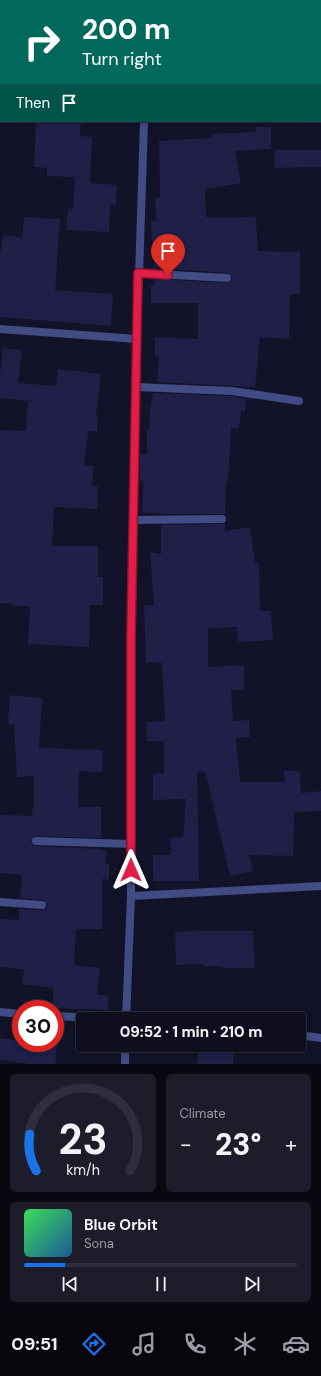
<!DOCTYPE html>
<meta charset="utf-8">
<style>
:root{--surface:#0e0e1e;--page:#1c1c2b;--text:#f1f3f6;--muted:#9b9ca4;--line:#2e2e3c;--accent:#1a73e8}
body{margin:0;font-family:"DM Sans",sans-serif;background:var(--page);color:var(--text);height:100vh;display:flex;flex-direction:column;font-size:15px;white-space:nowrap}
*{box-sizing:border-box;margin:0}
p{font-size:13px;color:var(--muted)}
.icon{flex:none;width:22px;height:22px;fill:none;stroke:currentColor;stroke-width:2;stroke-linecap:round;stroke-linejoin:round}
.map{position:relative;height:1064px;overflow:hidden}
.side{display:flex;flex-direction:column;gap:10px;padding:10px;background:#080810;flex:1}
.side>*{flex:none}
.guide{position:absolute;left:0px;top:0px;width:321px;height:122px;box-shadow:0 2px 6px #0003,0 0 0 1px var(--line);background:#00695c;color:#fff;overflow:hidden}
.speed{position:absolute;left:12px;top:1000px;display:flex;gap:8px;font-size:20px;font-weight:700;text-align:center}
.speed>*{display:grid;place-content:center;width:52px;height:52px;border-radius:50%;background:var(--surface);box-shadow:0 2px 6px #0003,0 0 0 1px var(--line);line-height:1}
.speed .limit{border:6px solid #d22;background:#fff;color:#111}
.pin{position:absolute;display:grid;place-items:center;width:34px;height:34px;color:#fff;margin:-41px -17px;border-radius:50% 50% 50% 0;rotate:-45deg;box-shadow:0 0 4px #0007}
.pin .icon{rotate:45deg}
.me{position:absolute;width:44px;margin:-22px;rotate:0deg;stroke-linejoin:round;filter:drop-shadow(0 0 3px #0008)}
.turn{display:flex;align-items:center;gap:14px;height:84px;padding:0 16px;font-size:18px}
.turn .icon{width:52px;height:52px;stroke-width:2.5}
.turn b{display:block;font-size:28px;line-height:34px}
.then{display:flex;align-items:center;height:38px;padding:0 16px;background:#0003;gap:8px;font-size:15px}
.big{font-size:30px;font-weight:800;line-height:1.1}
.side .widget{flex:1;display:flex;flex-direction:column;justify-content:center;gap:6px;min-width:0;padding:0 14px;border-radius:6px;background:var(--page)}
.side .dial{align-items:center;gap:0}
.dial svg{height:104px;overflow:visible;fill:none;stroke:var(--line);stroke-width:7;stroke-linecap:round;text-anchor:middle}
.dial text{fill:var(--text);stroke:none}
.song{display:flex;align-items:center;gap:12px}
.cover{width:48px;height:48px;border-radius:6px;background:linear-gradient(135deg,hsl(130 70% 55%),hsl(210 70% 35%))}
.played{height:4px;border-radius:2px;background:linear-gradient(90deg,var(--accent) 15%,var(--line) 15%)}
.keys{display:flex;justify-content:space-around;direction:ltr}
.heat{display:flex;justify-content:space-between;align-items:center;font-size:22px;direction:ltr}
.side .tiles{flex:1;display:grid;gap:10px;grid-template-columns:1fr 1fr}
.widget:last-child{grid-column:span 2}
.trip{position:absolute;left:76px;top:1012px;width:230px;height:40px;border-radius:4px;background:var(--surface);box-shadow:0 2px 6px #0003,0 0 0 1px var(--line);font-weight:800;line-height:40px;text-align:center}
.menu{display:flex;height:64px;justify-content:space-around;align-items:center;background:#06060c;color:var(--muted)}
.menu .icon{width:28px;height:28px}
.menu .current{color:var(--accent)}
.menu b{font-size:18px;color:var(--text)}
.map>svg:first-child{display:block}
.building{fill:#1f1f48}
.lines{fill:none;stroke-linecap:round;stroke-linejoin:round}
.street{stroke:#414b84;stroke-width:8}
.route-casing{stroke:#92132f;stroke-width:10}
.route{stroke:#e11d48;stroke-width:7}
</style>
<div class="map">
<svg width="321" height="1064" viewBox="0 0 321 1064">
<rect width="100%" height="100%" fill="#121328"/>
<g class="building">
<path d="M 36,121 L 81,121 L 80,136 L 92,137 L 90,183 L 117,185 L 116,205 L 110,204 L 109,232 L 66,230 L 68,209 L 73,209 L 75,177 L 47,176 L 47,168 L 34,167 Z"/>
<path d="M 255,127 L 271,127 L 271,149 L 235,151 L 241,183 L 205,189 L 206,217 L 210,217 L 210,218 L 256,217 L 258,251 L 300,252 L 300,294 L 290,294 L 289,339 L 260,337 L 255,387 L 157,382 L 159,356 L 155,356 L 155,337 L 198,339 L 198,303 L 151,303 L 151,285 L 155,285 L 155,279 L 227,283 L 231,281 L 232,278 L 230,274 L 227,273 L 155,268 L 154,242 L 152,242 L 151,221 L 156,221 L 155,198 L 160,198 L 159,141 L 212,138 L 212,134 L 256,132 Z"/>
<path d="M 275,150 L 321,150 L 321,167 L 274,168 Z"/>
<path d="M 24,217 L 60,219 L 55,290 L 113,294 L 111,326 L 0,317 L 0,257 L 3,235 L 22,238 Z"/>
<path d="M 3,348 L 22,350 L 18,383 L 56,386 L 58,369 L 101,374 L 96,415 L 98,416 L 97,432 L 88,431 L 84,465 L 94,466 L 92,486 L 98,486 L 97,509 L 54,507 L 52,546 L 98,546 L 98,577 L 103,577 L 103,605 L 90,605 L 89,647 L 28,644 L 30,606 L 13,606 L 13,604 L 0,603 L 0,430 L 26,431 L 28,401 L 0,398 L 0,374 Z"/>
<path d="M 153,393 L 231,396 L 246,399 L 245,411 L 241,410 L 239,429 L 231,428 L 228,481 L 226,481 L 225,515 L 222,514 L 161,514 L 161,513 L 142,513 L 143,481 L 140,481 L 140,454 L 147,454 L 147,430 L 149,430 L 150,407 L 151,407 Z"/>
<path d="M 225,523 L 225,531 L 250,527 L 255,563 L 259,563 L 260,611 L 271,611 L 273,640 L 238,642 L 237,627 L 208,628 L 208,667 L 244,665 L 244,690 L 231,690 L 233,721 L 249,720 L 250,737 L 236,738 L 240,782 L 285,782 L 284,771 L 300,771 L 301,793 L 321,791 L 321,811 L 294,812 L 293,856 L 249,855 L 253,871 L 230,876 L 205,771 L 197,772 L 199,881 L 153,881 L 153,855 L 171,855 L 170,838 L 183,837 L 186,799 L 153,800 L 153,774 L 164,773 L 164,741 L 147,741 L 146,722 L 165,721 L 162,663 L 146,662 L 144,605 L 154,605 L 150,552 L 161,554 L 161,525 L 222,524 Z"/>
<path d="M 10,695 L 42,698 L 39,748 L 103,750 L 102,772 L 79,771 L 78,807 L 101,807 L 101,838 L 36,836 L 32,838 L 31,841 L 33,845 L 36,846 L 101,849 L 101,850 L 106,850 L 105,864 L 109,864 L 109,880 L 102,879 L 102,929 L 76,929 L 74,965 L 100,968 L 97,995 L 108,995 L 108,1010 L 53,1008 L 53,988 L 22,984 L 24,969 L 0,967 L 0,919 L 19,920 L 19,909 L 42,910 L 46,908 L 47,905 L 45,901 L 43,900 L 20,898 L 22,875 L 0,873 L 0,815 L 32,816 L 33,808 L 34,808 L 34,776 L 17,777 L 14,725 L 8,724 Z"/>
<path d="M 196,931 L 253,931 L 255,968 L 223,968 L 223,966 L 203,966 L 203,964 L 176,965 L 175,932 Z"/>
<path d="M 0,1038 L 21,1041 L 21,1043 L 57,1044 L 55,1064 L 30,1064 L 0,1060 Z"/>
<path d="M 199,1045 L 234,1048 L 233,1064 L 197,1064 Z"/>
</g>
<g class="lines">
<g class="street">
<path d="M 146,0 L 146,1"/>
<path d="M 320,30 L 321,30"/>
<path d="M 138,273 L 227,278"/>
<path d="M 0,329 L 137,339"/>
<path d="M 136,387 L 232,391 L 299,401"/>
<path d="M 134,520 L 222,519"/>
<path d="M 36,841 L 131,844"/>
<path d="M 131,896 L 321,886"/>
<path d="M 0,902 L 42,905"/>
<path d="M 0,1012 L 21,1014"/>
<path d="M 55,1016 L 112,1019"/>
<path d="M 126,1019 L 131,896 L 131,636 L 137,339 L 144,121"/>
<path d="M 299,1035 L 321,1038"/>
<path d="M 125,1064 L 125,1045"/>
</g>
</g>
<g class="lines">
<g class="route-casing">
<path id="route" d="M 131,870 L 131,636 L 138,273 L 168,275"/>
</g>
<use href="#route" class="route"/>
</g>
</svg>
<div class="speed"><div class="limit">30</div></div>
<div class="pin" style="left:168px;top:275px;background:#d93025"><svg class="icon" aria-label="arrive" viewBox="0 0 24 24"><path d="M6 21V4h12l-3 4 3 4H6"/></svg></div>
<svg class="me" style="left:131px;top:870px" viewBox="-20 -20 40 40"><path d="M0-17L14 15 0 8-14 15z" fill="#e11d48" stroke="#fff" stroke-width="4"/></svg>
<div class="trip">09:52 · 1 min · 210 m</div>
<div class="guide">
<div class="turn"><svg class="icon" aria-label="right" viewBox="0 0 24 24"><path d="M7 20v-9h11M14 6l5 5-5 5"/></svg><div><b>200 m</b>Turn right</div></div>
<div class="then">Then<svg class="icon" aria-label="arrive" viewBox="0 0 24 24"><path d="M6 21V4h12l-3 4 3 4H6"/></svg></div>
</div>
</div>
<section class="side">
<div class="tiles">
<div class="widget dial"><svg viewBox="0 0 100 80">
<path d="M14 69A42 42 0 1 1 86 69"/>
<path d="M14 69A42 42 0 0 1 9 41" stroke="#1a73e8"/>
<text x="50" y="56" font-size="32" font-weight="700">23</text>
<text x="50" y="72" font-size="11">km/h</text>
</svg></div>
<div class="widget"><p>Climate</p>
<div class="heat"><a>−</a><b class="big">23°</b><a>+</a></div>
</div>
<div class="widget">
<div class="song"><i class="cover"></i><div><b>Blue Orbit</b><p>Sona</p></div></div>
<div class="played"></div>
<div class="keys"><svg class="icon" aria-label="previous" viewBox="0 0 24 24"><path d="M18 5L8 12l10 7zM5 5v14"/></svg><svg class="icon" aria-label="pause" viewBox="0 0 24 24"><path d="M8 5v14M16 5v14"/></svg><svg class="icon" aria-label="next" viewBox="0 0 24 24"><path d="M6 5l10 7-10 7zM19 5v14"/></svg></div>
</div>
</div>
</section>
<nav class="menu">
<b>09:51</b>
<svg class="icon current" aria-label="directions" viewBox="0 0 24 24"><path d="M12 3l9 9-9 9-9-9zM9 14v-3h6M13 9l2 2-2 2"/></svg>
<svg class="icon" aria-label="music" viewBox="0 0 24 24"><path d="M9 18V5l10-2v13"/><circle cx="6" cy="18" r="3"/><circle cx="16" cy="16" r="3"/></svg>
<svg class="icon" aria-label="phone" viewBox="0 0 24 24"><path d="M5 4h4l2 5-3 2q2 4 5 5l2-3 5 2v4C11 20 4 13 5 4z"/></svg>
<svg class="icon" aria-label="climate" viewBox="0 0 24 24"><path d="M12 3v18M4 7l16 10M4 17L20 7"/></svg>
<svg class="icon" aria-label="car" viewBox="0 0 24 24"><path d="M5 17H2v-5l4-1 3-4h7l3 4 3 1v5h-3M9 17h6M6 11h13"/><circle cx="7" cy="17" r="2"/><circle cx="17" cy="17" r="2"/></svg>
</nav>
